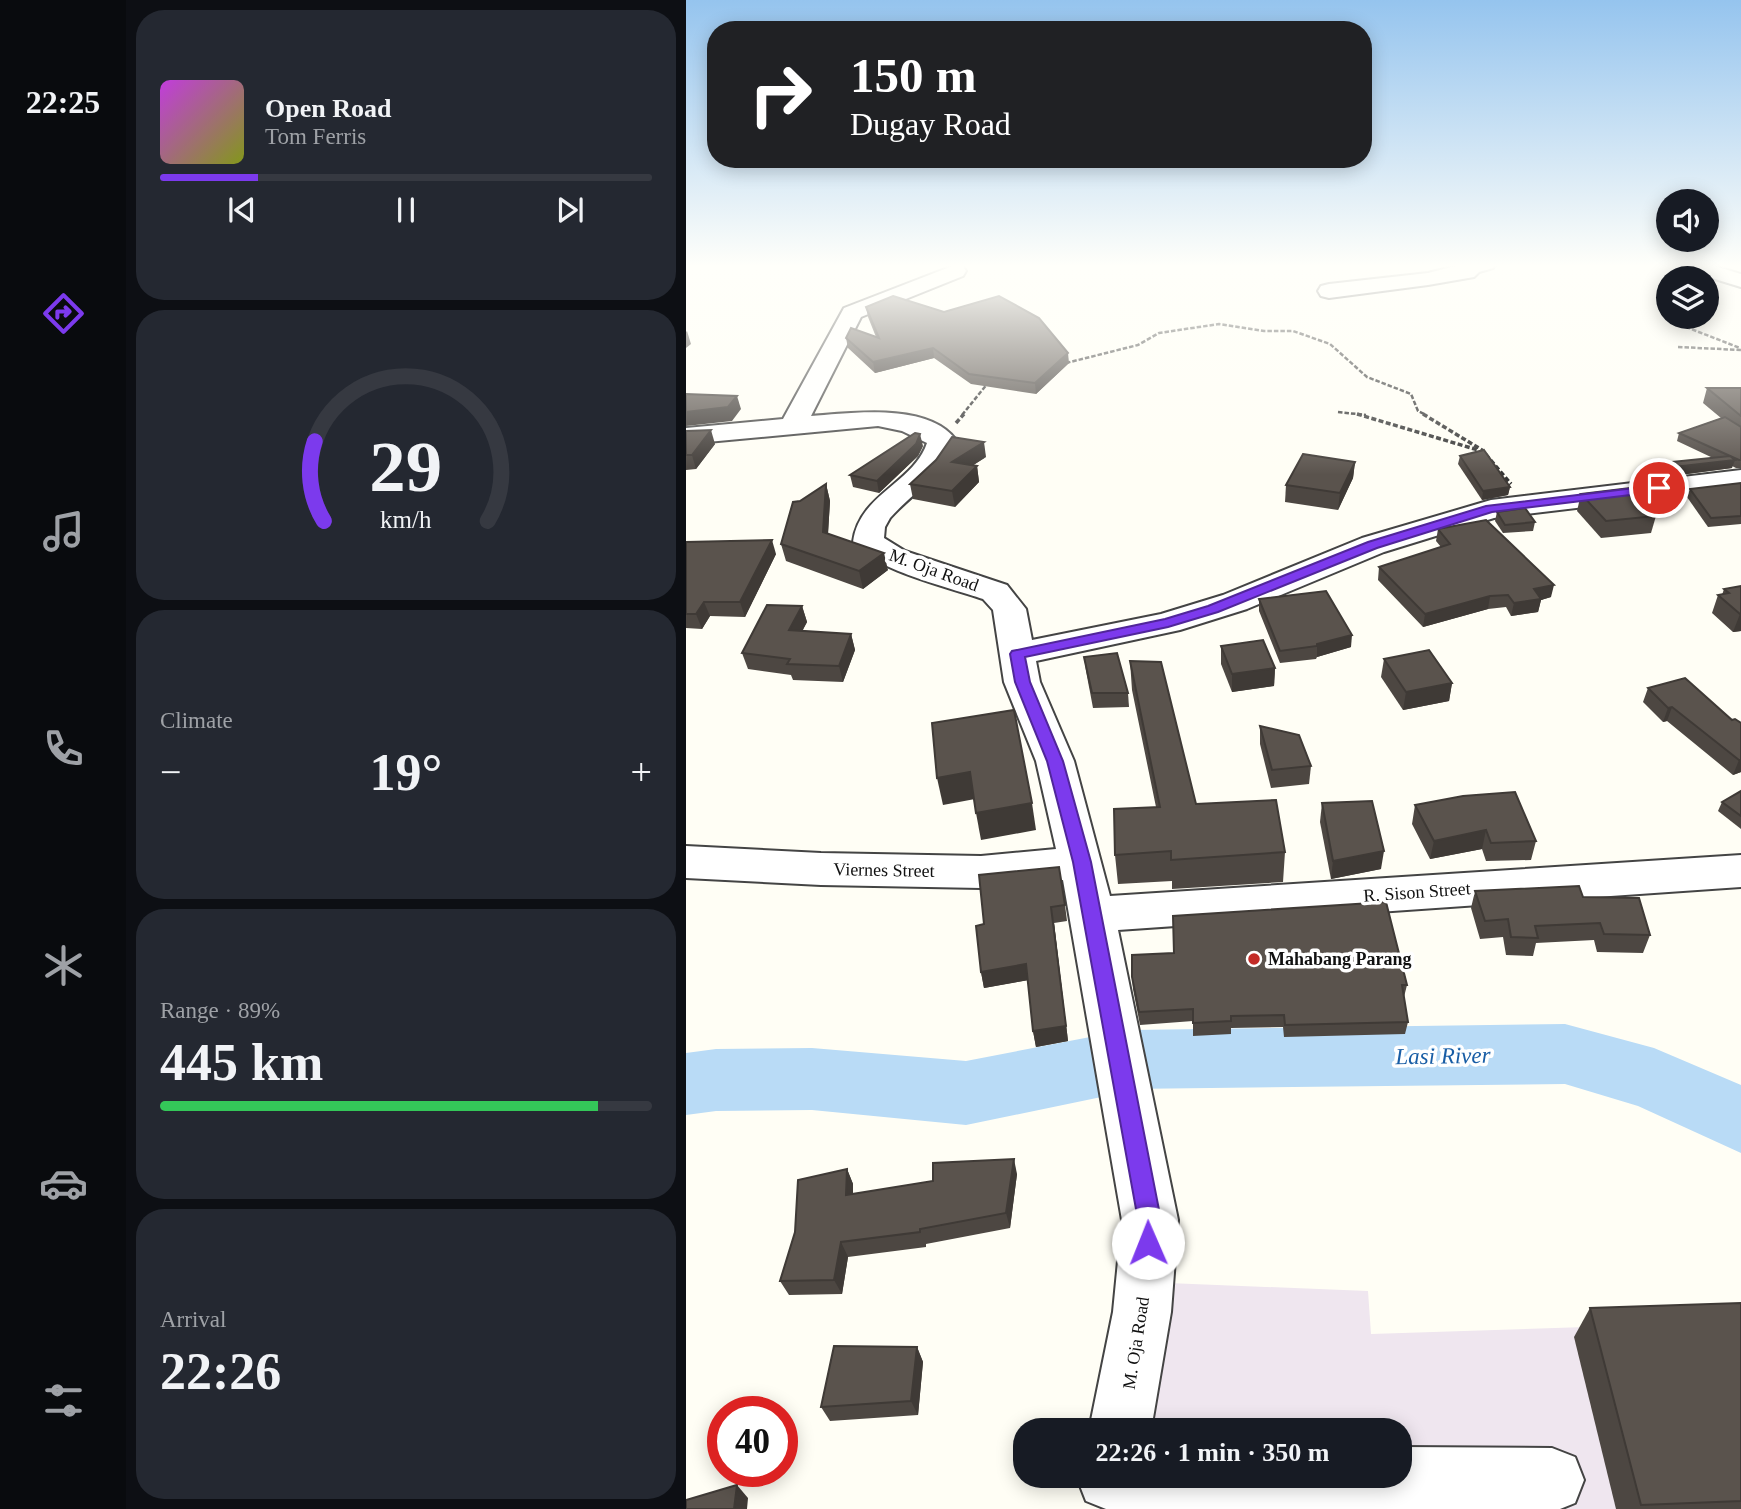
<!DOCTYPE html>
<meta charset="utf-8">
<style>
:root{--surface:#171b24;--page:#242831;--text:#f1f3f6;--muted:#9ea1a6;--line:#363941;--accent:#7c3aed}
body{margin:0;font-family:Georgia,serif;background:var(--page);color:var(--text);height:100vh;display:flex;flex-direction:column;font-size:26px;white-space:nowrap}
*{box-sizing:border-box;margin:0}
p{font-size:23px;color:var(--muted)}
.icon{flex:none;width:38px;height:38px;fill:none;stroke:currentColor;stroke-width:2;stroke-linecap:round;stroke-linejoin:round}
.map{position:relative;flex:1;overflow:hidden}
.panel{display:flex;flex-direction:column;gap:10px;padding:10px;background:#0d0f14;width:560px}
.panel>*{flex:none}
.banner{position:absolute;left:21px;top:21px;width:665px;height:147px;border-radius:28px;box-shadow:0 4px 18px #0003;background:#202124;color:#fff;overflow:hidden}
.buttons{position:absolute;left:970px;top:189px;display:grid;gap:14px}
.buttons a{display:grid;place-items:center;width:63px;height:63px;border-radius:50%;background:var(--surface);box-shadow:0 4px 18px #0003;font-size:35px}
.speed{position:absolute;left:21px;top:1396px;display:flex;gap:14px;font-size:35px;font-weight:700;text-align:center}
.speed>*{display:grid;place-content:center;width:91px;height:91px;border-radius:50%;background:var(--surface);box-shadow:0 4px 18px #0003;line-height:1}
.speed .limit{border:10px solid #d22;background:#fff;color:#111}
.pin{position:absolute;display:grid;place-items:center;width:60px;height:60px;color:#fff;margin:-30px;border:4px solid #fff;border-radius:50%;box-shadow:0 2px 7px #0007}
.me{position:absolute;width:77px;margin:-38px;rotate:359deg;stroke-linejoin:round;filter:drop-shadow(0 0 5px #0008)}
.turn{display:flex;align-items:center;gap:24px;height:147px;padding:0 28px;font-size:32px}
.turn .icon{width:91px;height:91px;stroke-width:2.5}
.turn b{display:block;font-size:49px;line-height:60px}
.big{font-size:52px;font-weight:700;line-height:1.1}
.panel .widget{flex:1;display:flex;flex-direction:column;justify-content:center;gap:10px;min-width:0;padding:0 24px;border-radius:28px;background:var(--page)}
.panel .dial{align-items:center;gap:0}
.dial svg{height:182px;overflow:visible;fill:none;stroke:var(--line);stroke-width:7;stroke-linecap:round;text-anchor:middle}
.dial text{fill:var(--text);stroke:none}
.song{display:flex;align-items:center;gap:21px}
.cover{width:84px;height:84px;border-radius:10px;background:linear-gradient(135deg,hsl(290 70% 55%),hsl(70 70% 35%))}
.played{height:7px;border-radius:4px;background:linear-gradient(90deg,var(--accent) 20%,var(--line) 20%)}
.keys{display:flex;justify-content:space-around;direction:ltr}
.heat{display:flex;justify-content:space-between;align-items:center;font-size:38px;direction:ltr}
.charge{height:10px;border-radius:5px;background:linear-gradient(90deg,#34c759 89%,var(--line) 0)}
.trip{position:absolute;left:327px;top:1418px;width:399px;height:70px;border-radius:28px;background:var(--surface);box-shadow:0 4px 18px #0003;font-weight:700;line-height:70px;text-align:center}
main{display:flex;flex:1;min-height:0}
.tabs{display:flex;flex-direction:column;width:126px;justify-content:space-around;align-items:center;background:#090b0e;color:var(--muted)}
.tabs .icon{width:49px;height:49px}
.tabs .current{color:var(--accent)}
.tabs b{font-size:32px;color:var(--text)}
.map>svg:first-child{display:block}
.industrial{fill:#efe6ef}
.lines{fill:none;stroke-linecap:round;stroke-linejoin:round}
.river{fill:#b9dbf6;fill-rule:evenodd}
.minor-casing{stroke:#444;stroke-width:4}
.path-far1{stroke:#333;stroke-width:2.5;stroke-dasharray:4.5 2;stroke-linecap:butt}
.path{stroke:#333;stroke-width:3.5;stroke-dasharray:5 2.5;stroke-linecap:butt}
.minor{fill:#fff;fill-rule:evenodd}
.wall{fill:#4d4742}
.shaded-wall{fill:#3f3a36}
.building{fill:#5a534d;stroke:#3f3a36;stroke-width:2}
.route{fill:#7c3aed;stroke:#51269a;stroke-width:2}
.poi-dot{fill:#c32b27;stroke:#fff;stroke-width:2.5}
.labels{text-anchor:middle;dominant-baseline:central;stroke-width:7;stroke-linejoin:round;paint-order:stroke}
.street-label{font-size:18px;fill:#111;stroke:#fff}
.poi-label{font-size:18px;font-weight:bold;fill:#111;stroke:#fff;text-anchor:start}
.near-water-label{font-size:23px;font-style:italic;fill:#185da5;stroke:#fff}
</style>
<main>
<nav class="tabs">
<b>22:25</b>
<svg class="icon current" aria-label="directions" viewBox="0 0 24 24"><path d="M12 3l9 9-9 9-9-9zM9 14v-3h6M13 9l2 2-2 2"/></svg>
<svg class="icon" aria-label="music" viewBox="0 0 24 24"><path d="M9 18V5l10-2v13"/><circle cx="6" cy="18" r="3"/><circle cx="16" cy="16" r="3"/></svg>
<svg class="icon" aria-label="phone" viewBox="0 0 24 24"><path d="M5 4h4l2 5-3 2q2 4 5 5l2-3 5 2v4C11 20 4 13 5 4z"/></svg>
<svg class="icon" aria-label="climate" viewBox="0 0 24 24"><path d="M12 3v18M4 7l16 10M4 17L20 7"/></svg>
<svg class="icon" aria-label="car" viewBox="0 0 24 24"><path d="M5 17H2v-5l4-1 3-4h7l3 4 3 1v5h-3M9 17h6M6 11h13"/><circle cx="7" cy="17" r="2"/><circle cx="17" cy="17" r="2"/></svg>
<svg class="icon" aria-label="filters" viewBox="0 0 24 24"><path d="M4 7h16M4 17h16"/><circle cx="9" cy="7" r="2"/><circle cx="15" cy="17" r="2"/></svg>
</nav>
<section class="panel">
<div class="widget">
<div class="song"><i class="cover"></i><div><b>Open Road</b><p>Tom Ferris</p></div></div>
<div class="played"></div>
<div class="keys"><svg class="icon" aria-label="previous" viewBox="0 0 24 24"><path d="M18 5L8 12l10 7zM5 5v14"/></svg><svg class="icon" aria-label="pause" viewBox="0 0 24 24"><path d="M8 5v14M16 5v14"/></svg><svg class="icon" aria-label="next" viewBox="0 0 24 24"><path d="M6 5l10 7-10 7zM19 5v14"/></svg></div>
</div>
<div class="widget dial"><svg viewBox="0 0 100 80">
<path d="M14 69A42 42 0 1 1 86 69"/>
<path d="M14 69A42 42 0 0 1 10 34" stroke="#7c3aed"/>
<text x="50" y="56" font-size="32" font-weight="700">29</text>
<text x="50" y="72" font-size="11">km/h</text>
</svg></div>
<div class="widget"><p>Climate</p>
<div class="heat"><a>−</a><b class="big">19°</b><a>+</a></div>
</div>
<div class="widget"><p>Range · 89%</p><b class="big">445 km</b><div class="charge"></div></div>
<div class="widget"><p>Arrival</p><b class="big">22:26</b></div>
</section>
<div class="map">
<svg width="1055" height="1509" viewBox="0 0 1055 1509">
<rect width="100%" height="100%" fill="#fffef5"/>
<path class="industrial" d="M 482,1283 L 682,1291 L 685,1334 L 1055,1322 L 1055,1509 L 441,1509 L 714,1475 L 714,1430 L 460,1430 Z"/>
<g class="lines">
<path class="river" d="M 879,1024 L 968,1048 L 1055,1085 L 1055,1153 L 952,1106 L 879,1084 L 441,1089 L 425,1095 L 280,1125 L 126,1110 L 30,1111 L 0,1115 L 0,1053 L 30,1049 L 126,1048 L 280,1061 L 425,1033 L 430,1035 L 446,1030 Z"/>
<g class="minor-casing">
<g id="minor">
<path d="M 777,264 L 810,264 L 807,268 L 793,272 L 788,277 L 742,285 L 643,298 L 635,296 L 632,291 L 635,286 L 643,284 L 742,273 Z"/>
<path d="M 990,264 L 1022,264 L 1055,274 L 1055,287 L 993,268 Z"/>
<path d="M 269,265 L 277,266 L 280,271 L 277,276 L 175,317 L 125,416 C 164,413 243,402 270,440 C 259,475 227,492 204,518 L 199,527 L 198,538 L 219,551 L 321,585 L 340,609 L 346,640 L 475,614 L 537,595 L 676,538 L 805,500 L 1055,470 L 1055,488 L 808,518 L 698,552 L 561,609 L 494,630 L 350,661 L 354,682 L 388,761 L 424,896 L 1055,855 L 1055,887 L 432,930 L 492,1220 L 485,1312 L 465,1430 L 403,1430 L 427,1312 L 436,1220 L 377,880 L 295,888 L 135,885 L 0,878 L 0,846 L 135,853 L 295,856 L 370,849 L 350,761 L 318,682 L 307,610 L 297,599 C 265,588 185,569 167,542 C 173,494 227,484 241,443 L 216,431 L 192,426 L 0,444 L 0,428 L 97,419 L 158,308 Z"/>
<path d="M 714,1447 L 866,1448 L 889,1457 L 898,1480 L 889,1503 L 874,1509 L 420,1509 L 400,1501 L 391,1478 L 392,1475 L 714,1475 Z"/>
</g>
</g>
<g class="path-far1">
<path d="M 1000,327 L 1054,348"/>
<path d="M 992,347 L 1055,350"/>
<path d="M 380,363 L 452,345 L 473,333 L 533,324 L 578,331 L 607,331 L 644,344 L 681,377 L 725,394 L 732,411 L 740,415"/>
<path d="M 652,412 L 680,415"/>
<path d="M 276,415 L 302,383"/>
</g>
<g class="path">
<path d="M 671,414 L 792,450"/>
<path d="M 737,414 L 796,450 L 825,484"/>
<path d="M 270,423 L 278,414"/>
</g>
<use href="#minor" class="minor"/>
</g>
<g class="wall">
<path d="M 180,307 L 383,363 L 350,394 L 285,384 L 248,358 L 189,373 L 162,348 L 160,338 L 190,337 L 182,317 Z"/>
<path d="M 1021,388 L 1055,388 L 1055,468 L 1050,468 L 1046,466 L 1046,468 L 986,476 L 983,471 L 985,462 L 1027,458 L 991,441 L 993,433 L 1035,418 L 1017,403 Z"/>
<path d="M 0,431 L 29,444 L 10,469 L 0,470 Z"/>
<path d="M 237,446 L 232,456 L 193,493 L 167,487 L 164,475 Z"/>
<path d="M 774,456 L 824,487 L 822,495 L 796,500 L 772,464 Z"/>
<path d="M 300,457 L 286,466 L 291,466 L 293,482 L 269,507 L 227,499 L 224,484 Z"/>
<path d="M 669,462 L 667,478 L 652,510 L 599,502 L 600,485 Z"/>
<path d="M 1055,483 L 1055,524 L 1022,527 L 1001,497 L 1004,489 Z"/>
<path d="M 140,484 L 144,501 L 142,534 L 202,570 L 177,589 L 100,561 L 95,544 L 114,501 Z"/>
<path d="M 895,494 L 970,516 L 965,533 L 915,538 L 891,511 Z"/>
<path d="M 811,512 L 849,522 L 847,531 L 817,533 L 809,521 Z"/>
<path d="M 752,529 L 865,597 L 855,600 L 852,612 L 825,616 L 820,607 L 802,609 L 737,627 L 692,580 L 693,567 L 755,547 L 750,541 Z"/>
<path d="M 0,542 L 90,554 L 59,617 L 24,616 L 16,629 L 0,628 Z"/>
<path d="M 1055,586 L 1055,631 L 1047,632 L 1026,613 L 1032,595 L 1036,595 L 1038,589 Z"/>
<path d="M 573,599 L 665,647 L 631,657 L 630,659 L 594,663 L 573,611 Z"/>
<path d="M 116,606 L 121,622 L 116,631 L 165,634 L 169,650 L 157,682 L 107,680 L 105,675 L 62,669 L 56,653 Z"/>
<path d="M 535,646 L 589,668 L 588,686 L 546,692 L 535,664 Z"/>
<path d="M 398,657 L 442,693 L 443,707 L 407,708 L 400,671 Z"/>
<path d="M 698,659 L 766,683 L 763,701 L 717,710 L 695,677 Z"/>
<path d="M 444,661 L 510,804 L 599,852 L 597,882 L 486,889 L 486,881 L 432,884 L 429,855 L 470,807 L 446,690 Z"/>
<path d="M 962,688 L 1055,723 L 1055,772 L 1047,775 L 981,721 L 977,722 L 957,702 Z"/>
<path d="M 574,726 L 625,766 L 623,784 L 585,788 L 574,744 Z"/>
<path d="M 1055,791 L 1055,829 L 1032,811 L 1036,802 Z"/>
<path d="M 636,803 L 695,869 L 645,879 L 634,822 Z"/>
<path d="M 729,805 L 850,841 L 845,860 L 800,861 L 796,849 L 744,859 L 726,824 Z"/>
<path d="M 293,875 L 379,905 L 381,921 L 368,923 L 382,1041 L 350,1047 L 347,1031 L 342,980 L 298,988 L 295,972 L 298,924 Z"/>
<path d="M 789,891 L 897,897 L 964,935 L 957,953 L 911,952 L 908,940 L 850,943 L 847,956 L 820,955 L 817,937 L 794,939 L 785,908 Z"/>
<path d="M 488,953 L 721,985 L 718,997 L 722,1022 L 719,1034 L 598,1037 L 597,1027 L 545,1028 L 545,1034 L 507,1036 L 507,1021 L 454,1025 L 447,989 L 446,977 Z"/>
<path d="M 161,1169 L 167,1184 L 167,1194 L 331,1174 L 324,1228 L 240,1244 L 240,1247 L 162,1257 L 156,1294 L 103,1295 L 94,1281 Z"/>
<path d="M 1055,1303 L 1055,1509 L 930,1509 L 888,1337 L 904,1308 Z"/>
<path d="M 231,1347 L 237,1362 L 232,1415 L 144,1421 L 135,1407 Z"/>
</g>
<g class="shaded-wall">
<path d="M 1,331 L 5,344 L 0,348 L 0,332 Z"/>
<path d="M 247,348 L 248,358 L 189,373 L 187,362 Z"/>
<path d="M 382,353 L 383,363 L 350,394 L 349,383 Z"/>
<path d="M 51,396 L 55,409 L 46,421 L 0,426 L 0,412 Z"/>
<path d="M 25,430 L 29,444 L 10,469 L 6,455 Z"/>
<path d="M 234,434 L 237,446 L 232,456 L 193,493 L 191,481 Z"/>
<path d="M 298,442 L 300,457 L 268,477 L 266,462 Z"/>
<path d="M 1049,460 L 1046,468 L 986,476 L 988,467 Z"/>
<path d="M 669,462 L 667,478 L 652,510 L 654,493 Z"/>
<path d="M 291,466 L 293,482 L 269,507 L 266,491 Z"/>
<path d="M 140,484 L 144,501 L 141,549 L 137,532 Z"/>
<path d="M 824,487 L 822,495 L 796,500 L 797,491 Z"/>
<path d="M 86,540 L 90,554 L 59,617 L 54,602 Z"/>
<path d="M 198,553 L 202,570 L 177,589 L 173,571 Z"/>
<path d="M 868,585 L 865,597 L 855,600 L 852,612 L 825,616 L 828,603 L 848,589 Z"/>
<path d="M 804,596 L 802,609 L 737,627 L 739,614 Z"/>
<path d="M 18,602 L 24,616 L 16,629 L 10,614 Z"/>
<path d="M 116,606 L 121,622 L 108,647 L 103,630 Z"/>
<path d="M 1054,614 L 1055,614 L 1055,631 L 1047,632 Z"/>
<path d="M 165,634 L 169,650 L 157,682 L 153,666 Z"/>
<path d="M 666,635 L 665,647 L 631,657 L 631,644 Z"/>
<path d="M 589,668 L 588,686 L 546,692 L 546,674 Z"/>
<path d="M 766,683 L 763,701 L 717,710 L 720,692 Z"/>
<path d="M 986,707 L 981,721 L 977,722 L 982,708 Z"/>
<path d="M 1053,760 L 1055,760 L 1055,772 L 1047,775 Z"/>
<path d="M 284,772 L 289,799 L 257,805 L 251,778 Z"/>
<path d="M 346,803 L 350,830 L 295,840 L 290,813 Z"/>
<path d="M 800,830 L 796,849 L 744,859 L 748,841 Z"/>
<path d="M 698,851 L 695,869 L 645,879 L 647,861 Z"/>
<path d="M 368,923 L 382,1041 L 350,1047 L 347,1031 Z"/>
<path d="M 340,964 L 343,980 L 298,988 L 295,972 Z"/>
<path d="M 328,1159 L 331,1174 L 324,1228 L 320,1213 Z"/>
<path d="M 161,1169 L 167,1184 L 167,1210 L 160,1195 Z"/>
<path d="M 155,1242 L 162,1257 L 156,1294 L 148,1280 Z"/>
<path d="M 231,1347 L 237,1362 L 232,1415 L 225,1401 Z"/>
<path d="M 51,1485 L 62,1498 L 61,1509 L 48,1509 Z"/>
</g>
<g class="building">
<path d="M 207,296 L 258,312 L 313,296 L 353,318 L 382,353 L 349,383 L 283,374 L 247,348 L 187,362 L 160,338 L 165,328 L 193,338 L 180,307 Z"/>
<path d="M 1021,388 L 1055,388 L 1055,416 Z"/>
<path d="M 0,394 L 51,396 L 42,407 L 0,412 Z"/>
<path d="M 1039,417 L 1055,427 L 1055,460 L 1053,460 L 993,433 Z"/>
<path d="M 25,430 L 6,455 L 0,455 L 0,431 Z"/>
<path d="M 229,433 L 234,434 L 230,444 L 191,481 L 164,475 Z"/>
<path d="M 266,437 L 298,442 L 266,462 L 291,466 L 266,491 L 224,484 L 250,460 Z"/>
<path d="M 798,450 L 824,487 L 797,491 L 774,456 Z"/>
<path d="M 617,454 L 669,462 L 654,493 L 600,485 Z"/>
<path d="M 1044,456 L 1049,460 L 988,467 L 985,462 Z"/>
<path d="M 1055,483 L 1055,516 L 1025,518 L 1004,489 Z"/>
<path d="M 140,484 L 137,532 L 198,553 L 173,571 L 95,544 L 107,502 L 114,501 Z"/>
<path d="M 952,487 L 970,516 L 920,521 L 895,494 Z"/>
<path d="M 839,508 L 849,522 L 819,525 L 811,512 Z"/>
<path d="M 800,520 L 868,585 L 848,589 L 855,599 L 828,603 L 822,595 L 804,596 L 739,614 L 693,567 L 764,544 L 752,529 Z"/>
<path d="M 86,540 L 54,602 L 18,602 L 10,614 L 0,614 L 0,542 Z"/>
<path d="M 1055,586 L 1055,614 L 1054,614 L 1032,595 L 1043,593 L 1038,589 Z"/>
<path d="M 640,591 L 666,635 L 631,644 L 631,646 L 594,651 L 573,599 Z"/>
<path d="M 81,605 L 116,606 L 103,630 L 165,634 L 153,666 L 101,664 L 104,659 L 56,653 Z"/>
<path d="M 577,640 L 589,668 L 546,674 L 535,646 Z"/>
<path d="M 743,650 L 766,683 L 720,692 L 698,659 Z"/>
<path d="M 431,653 L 442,693 L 406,693 L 398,657 Z"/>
<path d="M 444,661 L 475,662 L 510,804 L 590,800 L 599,852 L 485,860 L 485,851 L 429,855 L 428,809 L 474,807 Z"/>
<path d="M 999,678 L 1046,720 L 1049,719 L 1055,723 L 1055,760 L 1053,760 L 986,707 L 982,708 L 962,688 Z"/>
<path d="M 328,710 L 346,803 L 290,813 L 284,772 L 251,778 L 246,723 Z"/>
<path d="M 574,726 L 613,735 L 625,766 L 586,770 Z"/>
<path d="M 1055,791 L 1055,816 L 1036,802 Z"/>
<path d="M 829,792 L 850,841 L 805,843 L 800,830 L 748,841 L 729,805 L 777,796 Z"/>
<path d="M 686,801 L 698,851 L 647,861 L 636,803 Z"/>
<path d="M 373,867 L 379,905 L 365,907 L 380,1026 L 347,1031 L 340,964 L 295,972 L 290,926 L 298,924 L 293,875 Z"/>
<path d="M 893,886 L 897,897 L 953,898 L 964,935 L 918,934 L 914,923 L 849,926 L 852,938 L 825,937 L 822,919 L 799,921 L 789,891 Z"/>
<path d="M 700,902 L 721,985 L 716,985 L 722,1022 L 599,1025 L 598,1015 L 545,1016 L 545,1021 L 507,1023 L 507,1009 L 453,1012 L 446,977 L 446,955 L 488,953 L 487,916 Z"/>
<path d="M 328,1159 L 320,1213 L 234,1229 L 234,1232 L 155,1242 L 148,1280 L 94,1281 L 109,1232 L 112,1180 L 161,1169 L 160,1195 L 247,1181 L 247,1163 Z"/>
<path d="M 1055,1303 L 1055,1501 L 955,1505 L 904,1308 Z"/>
<path d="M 148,1346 L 231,1347 L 225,1401 L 135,1407 Z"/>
<path d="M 51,1485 L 48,1509 L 0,1509 L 0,1500 Z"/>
</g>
<linearGradient id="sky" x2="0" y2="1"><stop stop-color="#95c4ee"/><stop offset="0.56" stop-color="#fffffa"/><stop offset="1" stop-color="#fffffa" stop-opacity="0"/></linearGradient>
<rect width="1055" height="475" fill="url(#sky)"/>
<path class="route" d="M 973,485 L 979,488 L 977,491 L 806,512 L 691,548 L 532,612 L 482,627 L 339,657 L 344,682 L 377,761 L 405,862 L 475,1220 L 470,1251 L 462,1255 L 454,1251 L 450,1243 L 452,1220 L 387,862 L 361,761 L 329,682 L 324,654 L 326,651 L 479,619 L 522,606 L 682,542 L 800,506 Z"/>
<circle class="poi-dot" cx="568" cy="959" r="7"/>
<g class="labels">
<g class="street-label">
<text transform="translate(248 570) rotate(20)">M. Oja Road</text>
<text transform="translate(198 870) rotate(1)">Viernes Street</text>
<text transform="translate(731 892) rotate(-4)">R. Sison Street</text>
<text transform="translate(450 1343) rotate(-81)">M. Oja Road</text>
</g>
<g class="poi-label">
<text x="582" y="959">Mahabang Parang</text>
</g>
<g class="near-water-label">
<text transform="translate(757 1056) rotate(-1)">Lasi River</text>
</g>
</g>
</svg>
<div class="buttons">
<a><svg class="icon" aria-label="sound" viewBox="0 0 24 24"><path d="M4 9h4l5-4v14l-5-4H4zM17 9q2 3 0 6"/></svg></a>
<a><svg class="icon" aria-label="layers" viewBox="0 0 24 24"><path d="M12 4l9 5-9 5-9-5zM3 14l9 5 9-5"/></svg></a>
</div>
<div class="speed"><div class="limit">40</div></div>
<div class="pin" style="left:973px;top:488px;background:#d93025"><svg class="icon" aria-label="arrive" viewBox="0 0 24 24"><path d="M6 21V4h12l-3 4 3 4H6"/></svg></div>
<svg class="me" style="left:462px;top:1243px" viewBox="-20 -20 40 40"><circle r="19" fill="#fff"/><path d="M0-13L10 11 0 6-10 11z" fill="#7c3aed"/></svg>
<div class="trip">22:26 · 1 min · 350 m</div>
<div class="banner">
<div class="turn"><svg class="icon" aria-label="right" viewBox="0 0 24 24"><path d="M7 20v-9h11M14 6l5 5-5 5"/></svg><div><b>150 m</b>Dugay Road</div></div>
</div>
</div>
</main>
